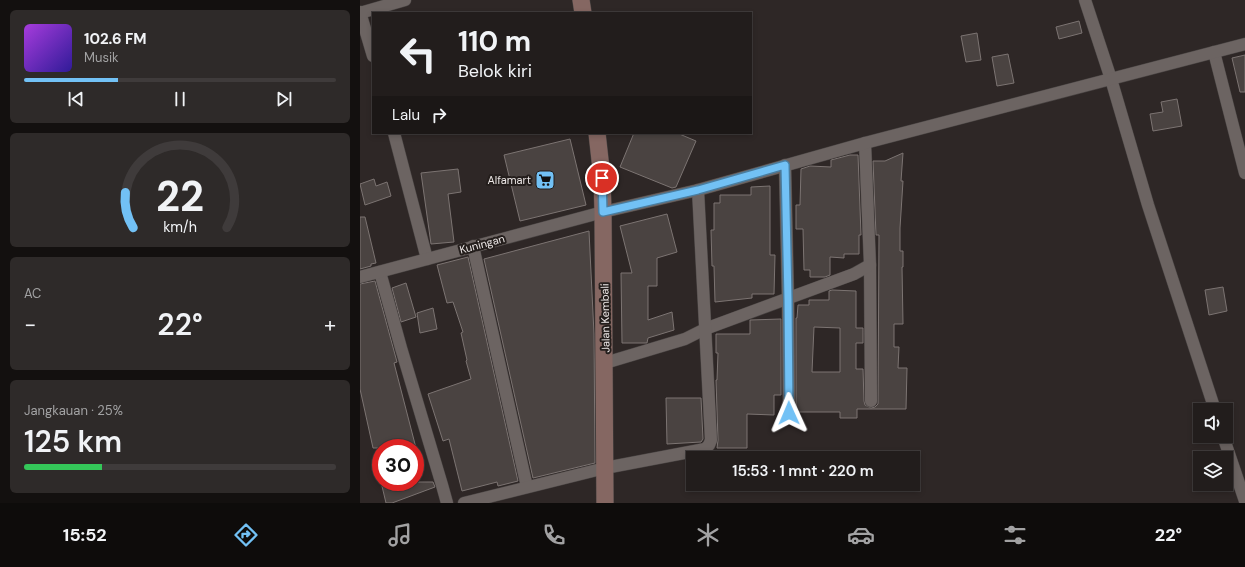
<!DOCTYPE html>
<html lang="id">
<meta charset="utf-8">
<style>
:root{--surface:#221d1c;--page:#2e2a29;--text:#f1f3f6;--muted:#a2a2a3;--line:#3f3b3b;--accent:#72c1f5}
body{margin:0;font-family:"DM Sans",sans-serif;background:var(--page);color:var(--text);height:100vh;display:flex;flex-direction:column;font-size:15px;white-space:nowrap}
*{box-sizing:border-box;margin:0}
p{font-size:13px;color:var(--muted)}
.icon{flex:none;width:22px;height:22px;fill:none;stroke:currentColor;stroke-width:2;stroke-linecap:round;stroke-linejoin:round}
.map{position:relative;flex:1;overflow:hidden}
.panel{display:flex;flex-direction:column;gap:10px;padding:10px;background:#13100f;width:360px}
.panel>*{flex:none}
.banner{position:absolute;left:12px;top:12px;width:380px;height:122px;border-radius:0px;box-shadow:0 2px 6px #0003,0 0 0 1px var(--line);background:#221d1c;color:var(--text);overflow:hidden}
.buttons{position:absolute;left:833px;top:403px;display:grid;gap:8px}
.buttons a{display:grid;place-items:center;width:40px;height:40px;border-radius:0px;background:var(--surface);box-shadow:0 2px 6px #0003,0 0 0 1px var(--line);font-size:20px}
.speed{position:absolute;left:12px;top:439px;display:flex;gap:8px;font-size:20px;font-weight:700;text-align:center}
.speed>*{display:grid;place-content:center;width:52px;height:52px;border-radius:50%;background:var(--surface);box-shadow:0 2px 6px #0003,0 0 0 1px var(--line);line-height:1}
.speed .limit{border:6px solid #d22;background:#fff;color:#111}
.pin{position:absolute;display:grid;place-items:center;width:34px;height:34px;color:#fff;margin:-17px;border:2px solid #fff;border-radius:50%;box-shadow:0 1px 4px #0007}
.me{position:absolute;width:44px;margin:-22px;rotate:359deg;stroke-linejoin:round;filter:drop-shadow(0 0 3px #0008)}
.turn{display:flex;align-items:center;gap:14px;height:84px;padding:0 20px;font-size:18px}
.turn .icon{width:52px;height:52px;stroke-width:2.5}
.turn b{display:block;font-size:28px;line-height:34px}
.then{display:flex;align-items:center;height:38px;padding:0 20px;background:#0003;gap:8px;font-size:15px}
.big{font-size:30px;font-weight:600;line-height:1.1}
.panel .widget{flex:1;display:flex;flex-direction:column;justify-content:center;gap:6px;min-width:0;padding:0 14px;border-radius:6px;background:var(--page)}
.panel .dial{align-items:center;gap:0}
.dial svg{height:104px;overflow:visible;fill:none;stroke:var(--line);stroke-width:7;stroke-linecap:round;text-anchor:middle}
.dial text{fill:var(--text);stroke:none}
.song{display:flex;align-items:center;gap:12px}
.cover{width:48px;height:48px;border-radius:6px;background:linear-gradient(135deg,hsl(280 70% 55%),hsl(250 70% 35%))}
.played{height:4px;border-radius:2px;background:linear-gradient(90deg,var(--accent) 30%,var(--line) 30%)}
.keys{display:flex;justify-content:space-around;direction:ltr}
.heat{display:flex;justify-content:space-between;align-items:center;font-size:22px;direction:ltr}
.charge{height:6px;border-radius:3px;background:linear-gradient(90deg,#34c759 25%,var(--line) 0)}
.trip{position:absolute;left:326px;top:451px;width:234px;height:40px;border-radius:0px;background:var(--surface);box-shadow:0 2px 6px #0003,0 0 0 1px var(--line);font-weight:600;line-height:40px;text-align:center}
.menu{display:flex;height:64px;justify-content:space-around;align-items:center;background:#0e0c0b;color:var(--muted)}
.menu .icon{width:28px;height:28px}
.menu .selected{color:var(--accent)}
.menu b{font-size:18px;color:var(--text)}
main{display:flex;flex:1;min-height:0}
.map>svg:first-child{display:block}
.building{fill:#4a4341;stroke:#7c7472;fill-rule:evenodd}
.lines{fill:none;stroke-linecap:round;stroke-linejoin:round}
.street-casing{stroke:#494443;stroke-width:13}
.secondary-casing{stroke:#494443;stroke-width:18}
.street{stroke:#6c6462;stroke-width:12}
.secondary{stroke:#856762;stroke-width:17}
.route-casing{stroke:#4a7d9f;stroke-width:10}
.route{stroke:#72c1f5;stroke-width:7}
.labels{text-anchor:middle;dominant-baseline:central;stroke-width:4;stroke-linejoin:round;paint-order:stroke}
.poi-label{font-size:11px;fill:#ece7e6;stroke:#241e1c;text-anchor:end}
.street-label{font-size:11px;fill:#ece7e6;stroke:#241e1c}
</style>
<main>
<section class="panel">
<div class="widget">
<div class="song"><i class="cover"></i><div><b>102.6 FM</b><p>Musik</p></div></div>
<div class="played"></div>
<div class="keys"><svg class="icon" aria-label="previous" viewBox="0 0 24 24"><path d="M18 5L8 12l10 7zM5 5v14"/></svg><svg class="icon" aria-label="pause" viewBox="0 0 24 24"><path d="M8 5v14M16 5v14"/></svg><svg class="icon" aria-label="next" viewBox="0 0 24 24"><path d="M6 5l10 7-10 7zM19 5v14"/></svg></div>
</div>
<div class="widget dial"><svg viewBox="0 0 100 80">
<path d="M14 69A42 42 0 1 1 86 69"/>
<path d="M14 69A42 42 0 0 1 8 42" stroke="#72c1f5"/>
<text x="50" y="56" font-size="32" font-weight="700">22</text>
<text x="50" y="72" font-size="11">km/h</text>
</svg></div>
<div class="widget"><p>AC</p>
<div class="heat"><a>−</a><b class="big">22°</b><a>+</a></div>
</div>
<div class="widget"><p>Jangkauan · 25%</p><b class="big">125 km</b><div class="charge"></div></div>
</section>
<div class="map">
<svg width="885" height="503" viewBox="0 0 885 503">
<rect width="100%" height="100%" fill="#2e2726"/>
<g class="building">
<path d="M 719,21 L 722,33 L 699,39 L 696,27 Z"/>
<path d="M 617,33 L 621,60 L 606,62 L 601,36 Z"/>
<path d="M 648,54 L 654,83 L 637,86 L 632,57 Z"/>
<path d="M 885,55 L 885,92 L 880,92 L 872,58 Z"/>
<path d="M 817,99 L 822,126 L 793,131 L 790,114 L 803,112 L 801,102 Z"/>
<path d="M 274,133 L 317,133 L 336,141 L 316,187 L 312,188 L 260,167 Z"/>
<path d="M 210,139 L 226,205 L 160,221 L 144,155 Z"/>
<path d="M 543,153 L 541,181 L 543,181 L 540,228 L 540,251 L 543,251 L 543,267 L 542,267 L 543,324 L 534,324 L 534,347 L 539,347 L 538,368 L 547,368 L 546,409 L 497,409 L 497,418 L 480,418 L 480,412 L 436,412 L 436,318 L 437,318 L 438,305 L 449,305 L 449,300 L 469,300 L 469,291 L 472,290 L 496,291 L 496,328 L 503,328 L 503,343 L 496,343 L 496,369 L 503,369 L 504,401 L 505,405 L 511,408 L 515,407 L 518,404 L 519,235 L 516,235 L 513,161 L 525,161 ZM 454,327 L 480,328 L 480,372 L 452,372 Z"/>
<path d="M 490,155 L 498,155 L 501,235 L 499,235 L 499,254 L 484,254 L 484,258 L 470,257 L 470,275 L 465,277 L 450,277 L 450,270 L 444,270 L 443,229 L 436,229 L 436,205 L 440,205 L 441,169 L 450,166 L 471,167 L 471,160 Z"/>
<path d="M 98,169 L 101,192 L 88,194 L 94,242 L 71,244 L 61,173 Z"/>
<path d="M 14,179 L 16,186 L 27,182 L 31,196 L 5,205 L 0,184 Z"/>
<path d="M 410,186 L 410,255 L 415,255 L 414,294 L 392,294 L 392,298 L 355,302 L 354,266 L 352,266 L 351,230 L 354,230 L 354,203 L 360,203 L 360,195 L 391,195 L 391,187 Z"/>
<path d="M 307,214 L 317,252 L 297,258 L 297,286 L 288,286 L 288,320 L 312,312 L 314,330 L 288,338 L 287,343 L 262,343 L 261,273 L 272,273 L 260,226 Z"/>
<path d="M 0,217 L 5,217 L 16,263 L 11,264 L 11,266 L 0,269 Z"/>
<path d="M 229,231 L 234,334 L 235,463 L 173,478 L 124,259 Z"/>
<path d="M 108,257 L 158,481 L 138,486 L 137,482 L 102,491 L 89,439 L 83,441 L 68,394 L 111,379 L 106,361 L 107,360 L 101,333 L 103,332 L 93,302 L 87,303 L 77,265 Z"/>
<path d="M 15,281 L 37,362 L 34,363 L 56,448 L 13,448 L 0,389 L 0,284 Z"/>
<path d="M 46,283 L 56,317 L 41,322 L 32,288 Z"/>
<path d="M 863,287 L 867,311 L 849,315 L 845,290 Z"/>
<path d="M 73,308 L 77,329 L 60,333 L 57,313 Z"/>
<path d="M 421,319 L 421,395 L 414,395 L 414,415 L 387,414 L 387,448 L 357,448 L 358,440 L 356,380 L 357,380 L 358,353 L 356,353 L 356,334 L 390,334 L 390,320 Z"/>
<path d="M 306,398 L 341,398 L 343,439 L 341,442 L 307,444 Z"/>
<path d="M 21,482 L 73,482 L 75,487 L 32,503 L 26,503 Z"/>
</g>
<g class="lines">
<g class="street-casing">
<g id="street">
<path d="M 725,0 L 751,79 L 788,205 L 855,410"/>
<path d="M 0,12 L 13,56"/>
<path d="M 0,13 L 45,0"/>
<path d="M 854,52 L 885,173"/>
<path d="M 34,133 L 67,259"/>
<path d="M 505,143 L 510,265 L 511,401"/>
<path d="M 425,165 L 428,299 L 429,413"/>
<path d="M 113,246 L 167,487"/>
<path d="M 20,272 L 41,348 L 82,485 L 87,503"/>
<path d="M 0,277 L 243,212 L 338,190 L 505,143 L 885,44"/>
<path d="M 245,363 L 325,339 L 345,329 L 494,274 L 510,265"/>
<path d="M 863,436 L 885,501"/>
<path d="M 104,503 L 245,468 L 345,449 L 349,445 L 351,440 L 338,190"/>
</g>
</g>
<g class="secondary-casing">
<g id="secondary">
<path d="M 221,0 L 223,13"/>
<path d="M 237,133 L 242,178 L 243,212 L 245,503"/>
</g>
</g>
<use href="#street" class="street"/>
<use href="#secondary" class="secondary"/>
</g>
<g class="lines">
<g class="route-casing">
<path id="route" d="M 242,178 L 243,212 L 338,190 L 425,165 L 428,299 L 429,413"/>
</g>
<use href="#route" class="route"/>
</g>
<defs>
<g id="supermarket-square" transform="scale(1)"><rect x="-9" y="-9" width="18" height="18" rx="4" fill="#72c1f5" stroke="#241e1c"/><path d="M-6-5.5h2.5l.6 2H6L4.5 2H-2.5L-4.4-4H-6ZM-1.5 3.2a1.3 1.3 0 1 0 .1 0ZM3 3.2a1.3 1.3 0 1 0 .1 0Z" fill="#111"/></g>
</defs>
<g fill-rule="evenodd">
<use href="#supermarket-square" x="185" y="180"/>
</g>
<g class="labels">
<g class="poi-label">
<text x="171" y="180">Alfamart</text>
</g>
<g class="street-label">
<text transform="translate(122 244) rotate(-15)">Kuningan</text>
<text transform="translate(245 318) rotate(-91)">Jalan Kembali</text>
</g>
</g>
</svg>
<div class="buttons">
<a><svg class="icon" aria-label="sound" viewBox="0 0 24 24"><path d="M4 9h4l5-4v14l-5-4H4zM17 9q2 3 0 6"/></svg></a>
<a><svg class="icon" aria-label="layers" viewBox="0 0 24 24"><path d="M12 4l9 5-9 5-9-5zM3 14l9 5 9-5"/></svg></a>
</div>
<div class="speed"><div class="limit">30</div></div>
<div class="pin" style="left:242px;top:178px;background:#d93025"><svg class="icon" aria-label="arrive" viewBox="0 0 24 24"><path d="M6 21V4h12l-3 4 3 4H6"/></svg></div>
<svg class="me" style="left:429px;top:413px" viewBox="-20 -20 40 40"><path d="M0-17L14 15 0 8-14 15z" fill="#72c1f5" stroke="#fff" stroke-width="4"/></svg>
<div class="trip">15:53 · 1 mnt · 220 m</div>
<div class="banner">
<div class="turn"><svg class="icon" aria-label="left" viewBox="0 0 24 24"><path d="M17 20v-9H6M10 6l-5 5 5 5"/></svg><div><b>110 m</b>Belok kiri</div></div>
<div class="then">Lalu<svg class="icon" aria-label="right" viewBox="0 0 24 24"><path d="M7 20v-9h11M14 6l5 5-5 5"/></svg></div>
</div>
</div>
</main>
<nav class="menu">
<b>15:52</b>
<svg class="icon selected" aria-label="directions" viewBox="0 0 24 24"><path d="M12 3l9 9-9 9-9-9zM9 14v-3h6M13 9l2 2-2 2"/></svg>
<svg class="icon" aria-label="music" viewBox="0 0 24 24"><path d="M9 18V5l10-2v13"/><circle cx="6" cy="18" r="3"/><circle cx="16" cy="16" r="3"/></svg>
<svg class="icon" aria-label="phone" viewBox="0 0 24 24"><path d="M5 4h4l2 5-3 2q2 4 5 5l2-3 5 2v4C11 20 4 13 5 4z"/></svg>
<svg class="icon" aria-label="climate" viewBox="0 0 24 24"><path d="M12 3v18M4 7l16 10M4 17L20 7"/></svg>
<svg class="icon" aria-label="car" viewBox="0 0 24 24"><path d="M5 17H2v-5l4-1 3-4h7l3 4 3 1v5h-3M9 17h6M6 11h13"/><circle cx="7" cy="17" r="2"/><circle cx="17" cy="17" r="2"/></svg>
<svg class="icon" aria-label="filters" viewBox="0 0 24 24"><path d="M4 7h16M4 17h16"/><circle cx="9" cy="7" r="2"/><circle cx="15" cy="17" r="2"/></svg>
<b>22°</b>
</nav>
